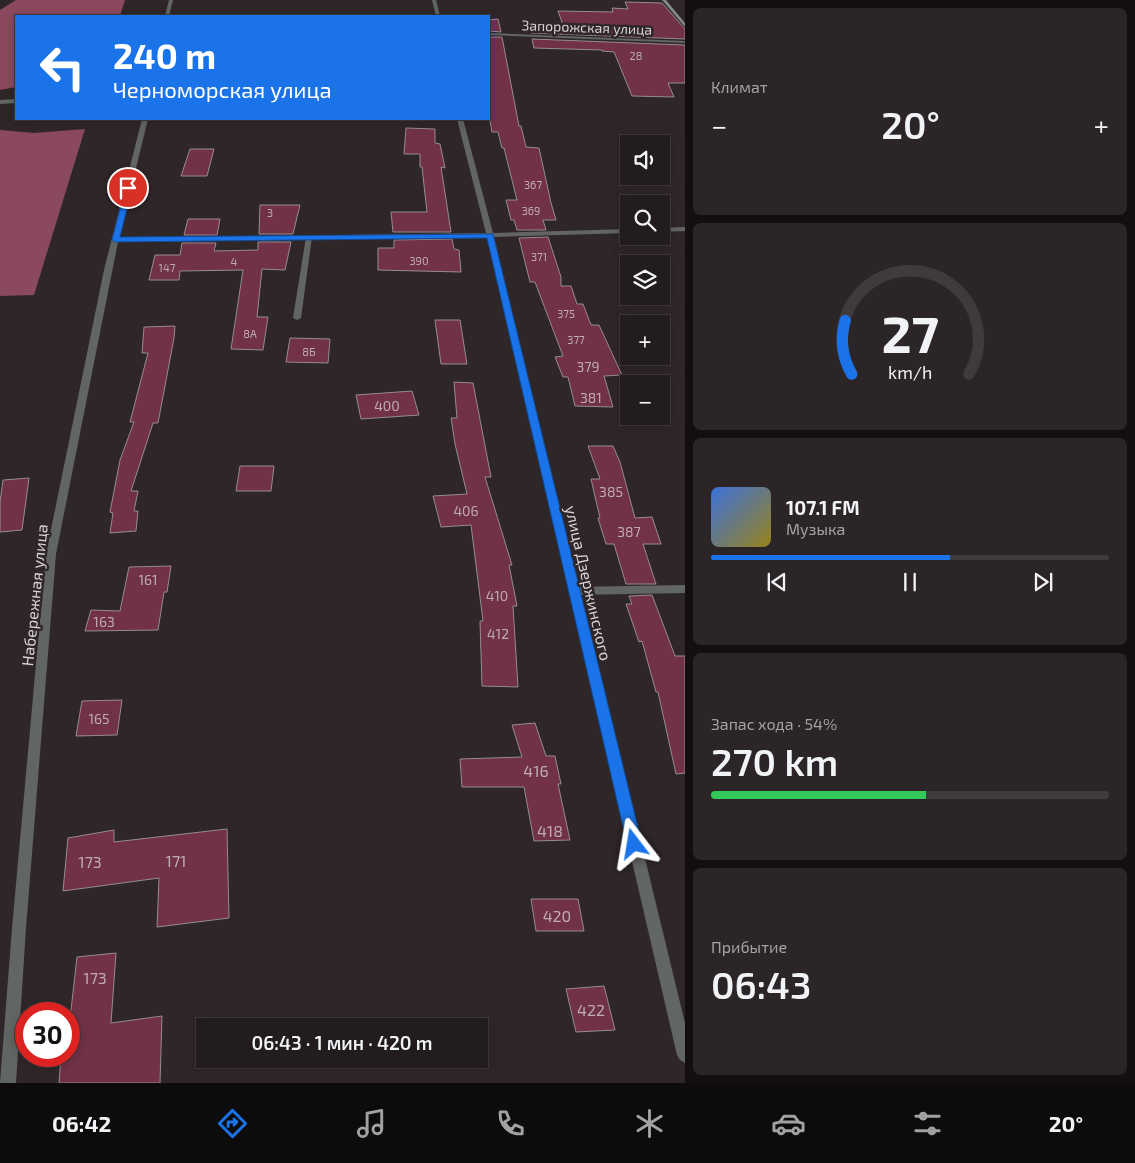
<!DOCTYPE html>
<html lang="ru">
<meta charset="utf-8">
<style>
:root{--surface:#231c1e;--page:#2b2527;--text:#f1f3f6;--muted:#a3a1a4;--line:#403a3c;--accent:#1a73e8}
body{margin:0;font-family:"Exo 2",sans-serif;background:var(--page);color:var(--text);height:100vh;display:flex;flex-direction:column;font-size:19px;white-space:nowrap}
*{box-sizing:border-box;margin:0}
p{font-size:16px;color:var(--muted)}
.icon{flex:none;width:28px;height:28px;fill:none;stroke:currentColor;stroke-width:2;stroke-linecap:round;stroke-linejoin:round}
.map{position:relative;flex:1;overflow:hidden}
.sheet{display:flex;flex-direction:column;gap:8px;padding:8px;background:#130f10;width:450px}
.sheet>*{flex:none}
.top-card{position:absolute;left:15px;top:15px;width:475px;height:105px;border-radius:0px;box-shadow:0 2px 12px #0003,0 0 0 1px var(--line);background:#1a73e8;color:#fff;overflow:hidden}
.fabs{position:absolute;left:620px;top:135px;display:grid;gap:10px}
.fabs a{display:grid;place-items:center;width:50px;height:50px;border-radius:0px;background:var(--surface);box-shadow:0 2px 12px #0003,0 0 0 1px var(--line);font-size:25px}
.speed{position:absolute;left:15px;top:1002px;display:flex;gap:10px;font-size:25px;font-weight:700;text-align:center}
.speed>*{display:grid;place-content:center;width:65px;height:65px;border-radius:50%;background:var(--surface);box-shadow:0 2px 12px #0003,0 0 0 1px var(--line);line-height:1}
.speed .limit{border:8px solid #d22;background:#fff;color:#111}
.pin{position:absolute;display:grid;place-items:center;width:42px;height:42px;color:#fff;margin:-21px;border:2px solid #fff;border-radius:50%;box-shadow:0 1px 5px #0007}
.me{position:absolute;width:55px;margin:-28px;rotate:346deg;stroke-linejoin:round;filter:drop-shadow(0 0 4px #0008)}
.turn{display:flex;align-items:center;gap:18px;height:105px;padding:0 15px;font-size:22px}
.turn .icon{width:65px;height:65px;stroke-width:2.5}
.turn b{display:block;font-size:35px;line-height:42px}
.big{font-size:38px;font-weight:600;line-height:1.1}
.sheet .widget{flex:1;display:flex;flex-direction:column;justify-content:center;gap:8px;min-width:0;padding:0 18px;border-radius:8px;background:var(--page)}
.sheet .dial{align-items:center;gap:0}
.dial svg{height:130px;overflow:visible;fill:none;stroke:var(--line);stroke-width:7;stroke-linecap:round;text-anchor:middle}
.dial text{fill:var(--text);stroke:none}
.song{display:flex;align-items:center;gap:15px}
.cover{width:60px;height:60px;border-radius:8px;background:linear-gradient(135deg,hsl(220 70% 55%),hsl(50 70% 35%))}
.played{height:5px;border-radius:2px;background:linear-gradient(90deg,var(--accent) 60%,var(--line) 60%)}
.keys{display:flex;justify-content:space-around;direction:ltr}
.heat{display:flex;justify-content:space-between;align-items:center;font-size:28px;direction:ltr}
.charge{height:8px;border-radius:4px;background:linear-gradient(90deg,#34c759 54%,var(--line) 0)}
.trip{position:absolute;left:196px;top:1018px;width:292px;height:50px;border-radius:0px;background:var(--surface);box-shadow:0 2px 12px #0003,0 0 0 1px var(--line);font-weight:600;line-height:50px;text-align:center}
.menu{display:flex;height:80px;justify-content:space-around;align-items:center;background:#0e0b0c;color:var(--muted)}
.menu .icon{width:35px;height:35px}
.menu .active{color:var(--accent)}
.menu b{font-size:22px;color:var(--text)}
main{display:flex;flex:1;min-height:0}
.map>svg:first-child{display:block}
.forest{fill:#8b495e}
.building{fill:#713247;stroke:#978c8e}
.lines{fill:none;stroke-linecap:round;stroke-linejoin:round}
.lane{fill:#626663;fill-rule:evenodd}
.street{fill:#626663;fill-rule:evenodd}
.secondary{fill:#838984;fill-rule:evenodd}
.route{fill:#1a73e8;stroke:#114b97}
.labels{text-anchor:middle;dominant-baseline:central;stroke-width:5;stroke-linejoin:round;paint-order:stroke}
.far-number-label{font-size:11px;fill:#bfabb2}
.far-street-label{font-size:14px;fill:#d9d3d5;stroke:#2f2628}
.number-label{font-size:14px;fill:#bfabb2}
.street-label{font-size:16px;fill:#d9d3d5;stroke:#2f2628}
.near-number-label{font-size:16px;fill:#bfabb2}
</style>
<main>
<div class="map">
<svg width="685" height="1083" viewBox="0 0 685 1083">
<rect width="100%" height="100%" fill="#2f2628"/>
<g class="forest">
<path d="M 16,0 L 125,0 L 120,16 L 16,16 L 16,87 L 0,90 L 0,10 Z"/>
<path d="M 85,129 L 34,295 L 0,296 L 0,130 L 34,133 Z"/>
</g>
<g class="building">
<path d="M 625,2 L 662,3 L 685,29 L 685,39 L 531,33 L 529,24 L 563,25 L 558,11 L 613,12 L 612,8 L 628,9 Z"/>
<path d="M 498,19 L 501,32 L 489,31 L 489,20 Z"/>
<path d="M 489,37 L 502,37 L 519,126 L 521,126 L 526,147 L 539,148 L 551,203 L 556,220 L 543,220 L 546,230 L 517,230 L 514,220 L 511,220 L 506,200 L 517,200 L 504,148 L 502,148 L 498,132 L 492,132 L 489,115 Z"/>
<path d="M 532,39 L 685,45 L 685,83 L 668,83 L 674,97 L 632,96 L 614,52 L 602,51 L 602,50 L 534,48 Z"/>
<path d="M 406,128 L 435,129 L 435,143 L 440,144 L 445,168 L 441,167 L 451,232 L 393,232 L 391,212 L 427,212 L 422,167 L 420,167 L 420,154 L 404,154 Z"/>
<path d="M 190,149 L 214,149 L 207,176 L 181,176 Z"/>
<path d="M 260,205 L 300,205 L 293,234 L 259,234 Z"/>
<path d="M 188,219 L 220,219 L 217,235 L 184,235 Z"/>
<path d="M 548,237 L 561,277 L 561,286 L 571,286 L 577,304 L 583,304 L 591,325 L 599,325 L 622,375 L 604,376 L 613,407 L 575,406 L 568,377 L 563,377 L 555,357 L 563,356 L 535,282 L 530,282 L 519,238 Z"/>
<path d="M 452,239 L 454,249 L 459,250 L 461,272 L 378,270 L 378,248 L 394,248 L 394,240 Z"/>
<path d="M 258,242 L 291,242 L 285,270 L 262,269 L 257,317 L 268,317 L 263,350 L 231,349 L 243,270 L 180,271 L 179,280 L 149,280 L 155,255 L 180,255 L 182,243 L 216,243 L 214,251 L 258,250 Z"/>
<path d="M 435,320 L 460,320 L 467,364 L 441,364 Z"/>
<path d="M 175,326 L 174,338 L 158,423 L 153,423 L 131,491 L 138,491 L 134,511 L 138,511 L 136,531 L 110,533 L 113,513 L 110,512 L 120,460 L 134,422 L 130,422 L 148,353 L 142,353 L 144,327 Z"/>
<path d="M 290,338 L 330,339 L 328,363 L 286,362 Z"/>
<path d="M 454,382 L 473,383 L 491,477 L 485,477 L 512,565 L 509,565 L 517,606 L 513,606 L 518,687 L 482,686 L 480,621 L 483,621 L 471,525 L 441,527 L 433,496 L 467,494 L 455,444 L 451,418 L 457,418 Z"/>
<path d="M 412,391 L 419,415 L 361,419 L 356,395 Z"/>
<path d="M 588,446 L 613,446 L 620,462 L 635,518 L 652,517 L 661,544 L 643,544 L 656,584 L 626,584 L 614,544 L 606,544 L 598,518 L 600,518 L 591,479 L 600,479 Z"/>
<path d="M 240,466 L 274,466 L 271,491 L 236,491 Z"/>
<path d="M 29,478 L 22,530 L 0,532 L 0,502 L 3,480 Z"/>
<path d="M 171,566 L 167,592 L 164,592 L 158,630 L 85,631 L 91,610 L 120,611 L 129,567 Z"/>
<path d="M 652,595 L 675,656 L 685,656 L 685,773 L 676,774 L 658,692 L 656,692 L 642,641 L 639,642 L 626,604 L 632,604 L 629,596 Z"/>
<path d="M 122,700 L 117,735 L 76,736 L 82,701 Z"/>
<path d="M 535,723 L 546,756 L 555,756 L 561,784 L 558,784 L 570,840 L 534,841 L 524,787 L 462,787 L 460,759 L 522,757 L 512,725 Z"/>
<path d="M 227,829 L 229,918 L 157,927 L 159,878 L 63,891 L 68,838 L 114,830 L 114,842 Z"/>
<path d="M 531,899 L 578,899 L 584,931 L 536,931 Z"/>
<path d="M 116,953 L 111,1023 L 162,1016 L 160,1083 L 59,1083 L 61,1056 L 69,1056 L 69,1028 L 77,957 Z"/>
<path d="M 604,986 L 615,1030 L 576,1032 L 566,989 Z"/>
</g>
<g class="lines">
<g class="lane">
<rect x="317" y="14" width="4" height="2"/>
<path d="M 16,99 L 16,103 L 0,104 L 0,100 Z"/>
<path d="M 309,235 L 312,237 L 301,318 L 297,320 L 293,318 L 306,237 Z"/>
<path d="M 685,585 L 685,593 L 574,595 L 570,594 L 569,591 L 570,588 L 574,587 Z"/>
</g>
<g class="street">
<path d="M 169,0 L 173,0 L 169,16 L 165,16 Z"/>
<path d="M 432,0 L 436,0 L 440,16 L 436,16 Z"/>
<path d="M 489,33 L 685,41 L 685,43 L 489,35 Z"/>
<path d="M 142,119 L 148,119 L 119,238 L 486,233 L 457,119 L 463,119 L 493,233 L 629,229 L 629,233 L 494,237 L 685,1023 L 685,1063 L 680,1060 L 677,1055 L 487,237 L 118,242 L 56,554 L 26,928 L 16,1083 L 0,1083 L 12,928 L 46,554 L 104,270 Z"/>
<path d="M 685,227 L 685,231 L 661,232 L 661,228 Z"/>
</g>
<path class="secondary" d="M 662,0 L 666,0 L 685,23 L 685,27 Z"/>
</g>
<path class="route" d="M 126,186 L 132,188 L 120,237 L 493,234 L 642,844 L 640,849 L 634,851 L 629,849 L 627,844 L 487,238 L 115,242 L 112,240 Z"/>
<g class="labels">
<g class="far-number-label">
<text x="636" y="55">28</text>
<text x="533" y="184">367</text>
<text x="531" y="210">369</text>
<text x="270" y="212">3</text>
<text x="539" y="256">371</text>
<text x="419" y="260">390</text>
<text x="234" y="261">4</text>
<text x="167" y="267">147</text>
<text x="566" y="313">375</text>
<text x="250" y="333">8А</text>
<text x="576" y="339">377</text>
<text x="309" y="351">8Б</text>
</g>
<g class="far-street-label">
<text transform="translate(587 27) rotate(2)">Запорожская улица</text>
</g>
<g class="number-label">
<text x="588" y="366">379</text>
<text x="591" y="397">381</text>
<text x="387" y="405">400</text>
<text x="611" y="491">385</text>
<text x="466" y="510">406</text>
<text x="629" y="531">387</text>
<text x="148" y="579">161</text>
<text x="497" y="595">410</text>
<text x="104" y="621">163</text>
<text x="498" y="633">412</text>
<text x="99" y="718">165</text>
</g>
<g class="street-label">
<text transform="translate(589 583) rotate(77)">улица Дзержинского</text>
<text transform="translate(34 595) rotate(-84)">Набережная улица</text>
</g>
<g class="near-number-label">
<text x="536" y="770">416</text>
<text x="550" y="830">418</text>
<text x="176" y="860">171</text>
<text x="90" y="861">173</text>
<text x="557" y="915">420</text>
<text x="95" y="977">173</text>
<text x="591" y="1009">422</text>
</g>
</g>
</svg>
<div class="fabs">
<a><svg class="icon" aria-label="sound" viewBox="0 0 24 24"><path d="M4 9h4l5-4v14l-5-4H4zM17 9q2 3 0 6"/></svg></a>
<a><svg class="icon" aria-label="search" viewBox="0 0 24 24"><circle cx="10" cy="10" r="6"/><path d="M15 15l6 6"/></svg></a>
<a><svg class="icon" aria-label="layers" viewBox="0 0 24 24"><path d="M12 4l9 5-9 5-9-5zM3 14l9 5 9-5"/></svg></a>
<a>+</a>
<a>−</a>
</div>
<div class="speed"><div class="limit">30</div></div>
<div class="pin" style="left:128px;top:188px;background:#d93025"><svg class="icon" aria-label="arrive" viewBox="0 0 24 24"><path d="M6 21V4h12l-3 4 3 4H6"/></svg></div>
<svg class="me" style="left:634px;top:844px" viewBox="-20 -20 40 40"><path d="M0-17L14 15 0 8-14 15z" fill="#1a73e8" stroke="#fff" stroke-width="4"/></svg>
<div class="trip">06:43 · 1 мин · 420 m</div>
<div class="top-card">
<div class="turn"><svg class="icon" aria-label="left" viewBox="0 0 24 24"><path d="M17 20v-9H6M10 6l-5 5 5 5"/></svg><div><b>240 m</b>Черноморская улица</div></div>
</div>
</div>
<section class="sheet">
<div class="widget"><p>Климат</p>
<div class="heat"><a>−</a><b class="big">20°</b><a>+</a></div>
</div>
<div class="widget dial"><svg viewBox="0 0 100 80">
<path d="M14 69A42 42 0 1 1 86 69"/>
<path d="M14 69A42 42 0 0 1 10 36" stroke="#1a73e8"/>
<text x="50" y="56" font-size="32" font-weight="700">27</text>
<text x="50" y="72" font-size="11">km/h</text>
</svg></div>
<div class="widget">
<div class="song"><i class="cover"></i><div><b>107.1 FM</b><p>Музыка</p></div></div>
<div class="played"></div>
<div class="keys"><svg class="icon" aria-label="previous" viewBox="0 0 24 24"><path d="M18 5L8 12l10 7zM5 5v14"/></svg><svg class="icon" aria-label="pause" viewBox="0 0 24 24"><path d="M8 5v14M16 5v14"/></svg><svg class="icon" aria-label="next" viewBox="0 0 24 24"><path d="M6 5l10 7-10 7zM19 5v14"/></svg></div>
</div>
<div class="widget"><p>Запас хода · 54%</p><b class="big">270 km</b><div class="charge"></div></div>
<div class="widget"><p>Прибытие</p><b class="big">06:43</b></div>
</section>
</main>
<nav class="menu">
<b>06:42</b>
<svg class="icon active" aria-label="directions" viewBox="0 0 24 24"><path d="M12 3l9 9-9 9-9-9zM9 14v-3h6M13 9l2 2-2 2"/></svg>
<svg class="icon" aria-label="music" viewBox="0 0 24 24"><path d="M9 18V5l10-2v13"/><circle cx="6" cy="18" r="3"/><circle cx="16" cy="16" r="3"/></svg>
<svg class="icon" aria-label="phone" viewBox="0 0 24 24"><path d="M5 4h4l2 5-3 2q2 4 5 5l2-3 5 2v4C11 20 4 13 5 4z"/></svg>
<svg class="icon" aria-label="climate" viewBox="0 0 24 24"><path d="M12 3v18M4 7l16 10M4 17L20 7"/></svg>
<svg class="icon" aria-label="car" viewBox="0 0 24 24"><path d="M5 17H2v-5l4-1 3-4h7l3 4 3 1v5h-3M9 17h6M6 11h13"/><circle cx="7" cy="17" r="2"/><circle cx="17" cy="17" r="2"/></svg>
<svg class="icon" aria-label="filters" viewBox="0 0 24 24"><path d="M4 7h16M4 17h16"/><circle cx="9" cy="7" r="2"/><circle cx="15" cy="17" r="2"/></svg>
<b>20°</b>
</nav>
